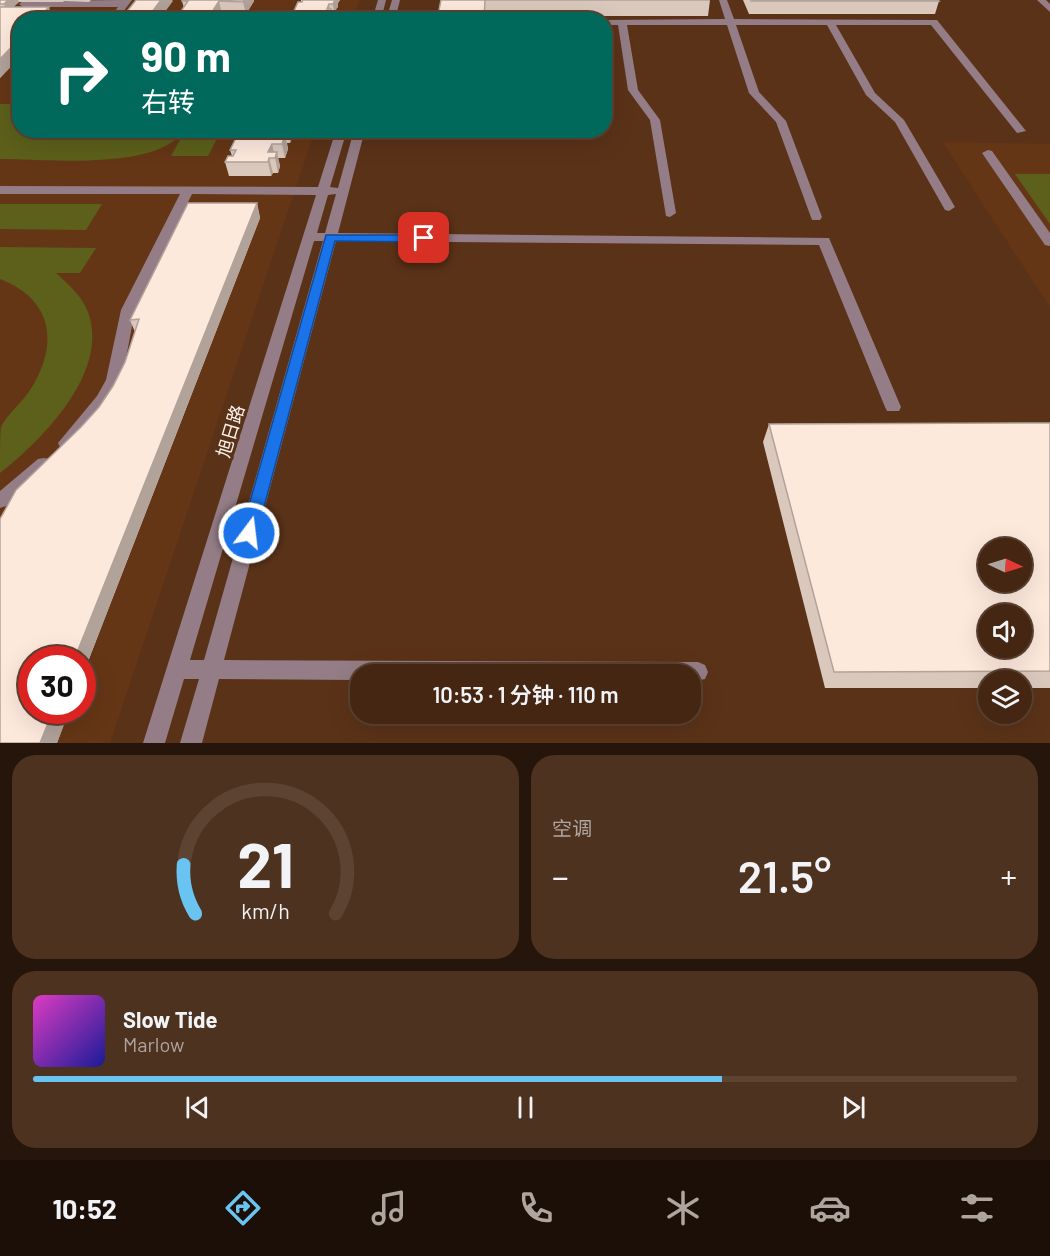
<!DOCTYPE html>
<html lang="zh">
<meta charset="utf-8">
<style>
:root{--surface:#442612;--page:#4e3220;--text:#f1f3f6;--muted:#afa59f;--line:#5c4332;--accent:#69c4f1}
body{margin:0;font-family:Barlow,"Noto Sans SC",sans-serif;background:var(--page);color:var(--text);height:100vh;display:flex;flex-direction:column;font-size:22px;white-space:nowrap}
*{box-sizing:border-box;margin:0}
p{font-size:20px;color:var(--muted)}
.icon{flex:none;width:33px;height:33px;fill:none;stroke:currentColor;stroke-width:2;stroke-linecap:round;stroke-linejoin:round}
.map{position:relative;height:743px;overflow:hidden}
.drawer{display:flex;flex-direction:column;gap:12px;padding:12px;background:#25150a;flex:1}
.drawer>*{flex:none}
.hud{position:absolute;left:12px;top:12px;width:600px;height:126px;border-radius:24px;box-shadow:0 6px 24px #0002,0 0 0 2px var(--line);background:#00695c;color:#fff;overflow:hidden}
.needle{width:39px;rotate:94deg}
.controls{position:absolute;left:978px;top:538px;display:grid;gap:12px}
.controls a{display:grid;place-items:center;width:54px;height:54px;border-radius:50%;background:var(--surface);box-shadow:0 6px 24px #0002,0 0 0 2px var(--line);font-size:30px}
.speed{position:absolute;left:18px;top:646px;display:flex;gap:12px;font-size:30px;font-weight:700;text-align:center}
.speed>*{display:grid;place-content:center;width:78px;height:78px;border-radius:50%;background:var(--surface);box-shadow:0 6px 24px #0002,0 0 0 2px var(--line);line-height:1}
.speed .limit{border:9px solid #d22;background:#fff;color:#111}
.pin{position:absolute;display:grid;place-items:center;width:51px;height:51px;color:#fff;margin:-26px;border-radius:12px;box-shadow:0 3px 9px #0006}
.me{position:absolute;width:66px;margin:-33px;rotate:15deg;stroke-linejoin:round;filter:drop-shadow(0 0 4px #0008)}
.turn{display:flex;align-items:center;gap:21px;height:126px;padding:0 30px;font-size:27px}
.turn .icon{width:78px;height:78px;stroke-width:2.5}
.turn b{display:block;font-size:42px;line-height:51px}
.big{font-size:45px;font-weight:600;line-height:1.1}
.drawer .card{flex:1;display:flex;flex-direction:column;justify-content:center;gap:9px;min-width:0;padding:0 21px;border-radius:24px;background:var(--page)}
.drawer .dial{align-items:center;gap:0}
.dial svg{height:156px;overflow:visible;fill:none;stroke:var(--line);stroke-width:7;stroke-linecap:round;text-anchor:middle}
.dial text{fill:var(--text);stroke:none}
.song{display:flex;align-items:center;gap:18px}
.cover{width:72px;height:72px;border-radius:9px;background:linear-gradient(135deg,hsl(310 70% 55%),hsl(240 70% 35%))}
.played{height:6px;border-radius:3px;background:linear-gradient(90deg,var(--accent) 70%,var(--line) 70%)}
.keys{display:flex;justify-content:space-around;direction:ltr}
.heat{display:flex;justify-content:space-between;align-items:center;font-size:33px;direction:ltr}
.drawer .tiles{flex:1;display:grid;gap:12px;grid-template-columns:1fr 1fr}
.card:last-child{grid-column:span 2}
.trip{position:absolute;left:350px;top:664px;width:351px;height:60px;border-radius:24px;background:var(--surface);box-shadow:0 6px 24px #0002,0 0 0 2px var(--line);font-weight:600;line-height:60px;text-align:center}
.tabs{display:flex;height:96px;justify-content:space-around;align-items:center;background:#1b0f07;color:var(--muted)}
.tabs .icon{width:42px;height:42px}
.tabs .current{color:var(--accent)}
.tabs b{font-size:27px;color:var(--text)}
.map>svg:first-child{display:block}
.built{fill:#653616;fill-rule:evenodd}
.green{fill:#5c601a}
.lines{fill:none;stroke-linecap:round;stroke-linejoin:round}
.minor{fill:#947d86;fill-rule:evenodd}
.wall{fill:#dac8bd}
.shaded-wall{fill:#b1a29a}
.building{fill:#fde8dc;stroke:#b1a29a;stroke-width:1.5;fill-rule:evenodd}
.route{fill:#1a73e8;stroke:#114b97;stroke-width:1.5}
.labels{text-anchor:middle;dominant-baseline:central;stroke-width:6;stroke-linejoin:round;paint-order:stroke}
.street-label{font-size:18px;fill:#fdf3ec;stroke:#5a3218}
</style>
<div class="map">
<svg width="1050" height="743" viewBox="0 0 1050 743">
<rect width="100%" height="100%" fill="#5a3218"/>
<g class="built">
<path d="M 0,0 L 360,0 L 353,19 L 20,20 L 20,130 L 315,131 L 110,743 L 0,743 ZM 32,660 L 82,660 L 82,711 L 32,711 Z"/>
<path d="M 943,142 L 1050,144 L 1050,307 L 993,220 Z"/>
</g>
<g class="green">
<path d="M 0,104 L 19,104 L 20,130 L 183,131 C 157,171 44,159 0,159 Z"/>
<path d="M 185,131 L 185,130 L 221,131 L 208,156 L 171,156 Z"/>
<path d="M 1015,174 L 1050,174 L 1050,224 Z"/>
<path d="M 0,204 L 102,204 L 86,230 L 0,229 Z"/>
<path d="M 0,247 L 96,248 L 80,273 L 56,273 C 68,284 82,296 88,312 C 110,372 42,440 0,473 C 0,463 0,435 1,427 C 6,415 24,401 32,387 C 59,342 52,299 0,279 Z"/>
</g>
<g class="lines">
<g class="minor">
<path d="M 123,0 L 132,0 L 117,20 L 108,20 L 118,7 L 23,7 L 19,4 L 23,1 Z"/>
<path d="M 378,0 L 386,0 L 381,20 L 372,20 Z"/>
<path d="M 392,0 L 400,0 L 395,20 L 386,20 Z"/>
<path d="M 719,0 L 727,0 L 734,19 L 937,20 L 1026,131 L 1017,133 L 931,25 L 836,25 L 875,93 L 904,120 L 955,207 L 949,211 L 945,210 L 895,122 L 866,95 L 827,25 L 736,25 L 759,92 L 786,121 L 822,217 L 820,220 L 812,220 L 776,122 L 749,93 L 727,25 L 627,25 L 638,90 L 660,120 L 676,213 L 670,217 L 666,216 L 650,120 L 628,90 L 618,25 L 604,25 L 603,20 L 725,19 Z"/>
<path d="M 1037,0 L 1046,0 L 1050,4 L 1050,12 Z"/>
<path d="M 336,130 L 347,130 L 330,187 L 338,188 L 354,130 L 365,130 L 338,233 L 829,238 L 901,407 L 899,411 L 887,411 L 885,407 L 819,245 L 336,241 L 224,660 L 698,662 L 705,665 L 708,672 L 705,679 L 690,682 L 690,675 L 360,675 L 360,680 L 219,679 L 202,743 L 180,743 L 199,679 L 184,679 L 165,743 L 143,743 L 316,195 L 192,194 L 135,310 L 122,380 L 107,404 L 72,447 L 60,447 L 58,443 L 97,396 L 106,380 L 121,310 L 180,194 L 0,194 L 0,186 L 318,187 ZM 336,194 L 325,233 L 317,233 L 328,195 ZM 314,241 L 323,241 L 204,660 L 190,660 Z"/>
<path d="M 988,150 L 992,151 L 1050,233 L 1050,246 L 1045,245 L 982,153 Z"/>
<path d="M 44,458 L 50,459 L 52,464 L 50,469 L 6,506 L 0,508 L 0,491 L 38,459 Z"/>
</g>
</g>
<g class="wall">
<path d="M 0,0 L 91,0 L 89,2 L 64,1 L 63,2 L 19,2 L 13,7 L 20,20 L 20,57 L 0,78 Z"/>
<path d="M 301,0 L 340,0 L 338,3 L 338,7 L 336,9 L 337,13 L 335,16 L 295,16 L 294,11 L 301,2 Z"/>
<path d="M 441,0 L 710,0 L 708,16 L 486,16 L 485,20 L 437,20 Z"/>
<path d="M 743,0 L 938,0 L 939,1 L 935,14 L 749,14 Z"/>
<path d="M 182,1 L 254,1 L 246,14 L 222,14 L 184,8 Z"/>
<path d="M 240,130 L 292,130 L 293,136 L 290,143 L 287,143 L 288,149 L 285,158 L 278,158 L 280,166 L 278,173 L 273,173 L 271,176 L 229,176 L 225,162 L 232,156 L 230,150 Z"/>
<path d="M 257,203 L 260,218 L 82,677 L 82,660 L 32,711 L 69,711 L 57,743 L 0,743 L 81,427 L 99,407 L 113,386 L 125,362 L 135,332 L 130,320 Z"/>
<path d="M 1050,423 L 1050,688 L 1022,688 L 1022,681 L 988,681 L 988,688 L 825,688 L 763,442 L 769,424 Z"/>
</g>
<g class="shaded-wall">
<path d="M 8,0 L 18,0 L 19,2 L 7,13 L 4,4 Z"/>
<path d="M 161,0 L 172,0 L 173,1 L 159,20 L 146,20 Z"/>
<path d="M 244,0 L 254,0 L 254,1 L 246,14 L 243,2 Z"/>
<path d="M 332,0 L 340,0 L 338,3 L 338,7 L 336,9 L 337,13 L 335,16 Z"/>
<path d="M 219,1 L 222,14 L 218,20 L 207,20 Z"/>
<path d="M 329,4 L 330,11 L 331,9 L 333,20 L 328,20 L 327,9 Z"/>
<path d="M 49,7 L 53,20 L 39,20 L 38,18 Z"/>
<path d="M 20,38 L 20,57 L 0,78 L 0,59 Z"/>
<path d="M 281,130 L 284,138 L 285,135 L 288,149 L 285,158 L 280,135 Z"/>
<path d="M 287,130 L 292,130 L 293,136 L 290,143 Z"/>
<path d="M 272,144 L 275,157 L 277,152 L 280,166 L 278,173 L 275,158 L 268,152 Z"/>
<path d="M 269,158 L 273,173 L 271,176 L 268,162 Z"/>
<path d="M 257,203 L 260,218 L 82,677 L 82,660 L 74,660 Z"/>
<path d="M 53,711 L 69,711 L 57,743 L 40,743 Z"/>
</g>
<g class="building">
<path d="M 0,0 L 8,0 L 4,4 L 0,4 Z"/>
<path d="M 136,0 L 161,0 L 146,20 L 120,20 Z"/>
<path d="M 182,0 L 244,0 L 243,2 L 219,1 L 207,20 L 175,20 L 188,1 L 182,1 Z"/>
<path d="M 303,0 L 335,0 L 333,4 L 329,4 L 327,9 L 331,9 L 328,17 L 332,17 L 331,20 L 292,20 L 298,11 L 294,11 L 298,2 L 302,2 Z"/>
<path d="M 441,0 L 710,0 L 485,0 L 484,20 L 437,20 Z"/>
<path d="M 751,0 L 938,0 L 939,1 L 751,1 Z"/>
<path d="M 1,7 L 49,7 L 38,18 L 45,18 L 43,20 L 20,20 L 20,38 L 0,59 L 0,8 Z"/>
<path d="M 240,130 L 281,130 L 280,135 L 285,135 L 282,144 L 272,144 L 268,152 L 277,152 L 275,158 L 269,158 L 268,162 L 225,162 L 228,156 L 233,156 L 236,150 L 230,150 Z"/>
<path d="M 188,203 L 257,203 L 74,660 L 32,660 L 32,711 L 53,711 L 40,743 L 0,743 L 0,519 L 16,490 L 81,427 L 99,407 L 113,386 L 125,362 L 139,319 L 130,320 Z"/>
<path d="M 1050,423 L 1050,671 L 834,672 L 769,424 ZM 988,549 L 1022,549 L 1022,582 L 988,582 ZM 988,615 L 1022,615 L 1022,648 L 988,648 Z"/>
</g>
<path class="route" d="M 326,235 L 424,235 L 430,238 L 424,242 L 335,241 L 257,533 L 255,538 L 243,538 L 241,533 Z"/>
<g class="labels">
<g class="street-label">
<text transform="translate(230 431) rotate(-73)">旭日路</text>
</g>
</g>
</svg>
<div class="controls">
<a><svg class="needle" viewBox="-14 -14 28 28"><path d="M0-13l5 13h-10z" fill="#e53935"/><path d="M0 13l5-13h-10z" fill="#afa59f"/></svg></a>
<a><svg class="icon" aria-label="sound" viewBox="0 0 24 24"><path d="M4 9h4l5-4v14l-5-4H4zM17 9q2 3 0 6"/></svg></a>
<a><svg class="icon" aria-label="layers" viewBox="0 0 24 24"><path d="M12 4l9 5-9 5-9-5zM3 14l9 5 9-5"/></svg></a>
</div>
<div class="speed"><div class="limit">30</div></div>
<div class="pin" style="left:424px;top:238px;background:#d93025"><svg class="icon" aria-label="arrive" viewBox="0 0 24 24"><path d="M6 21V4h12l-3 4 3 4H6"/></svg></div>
<svg class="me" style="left:249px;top:533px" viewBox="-20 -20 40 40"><circle r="17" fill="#1a73e8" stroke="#fff" stroke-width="3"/><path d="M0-11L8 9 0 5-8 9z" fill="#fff"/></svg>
<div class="trip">10:53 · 1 分钟 · 110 m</div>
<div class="hud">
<div class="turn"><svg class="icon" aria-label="right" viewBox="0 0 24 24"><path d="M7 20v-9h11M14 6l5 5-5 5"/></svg><div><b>90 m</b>右转</div></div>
</div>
</div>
<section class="drawer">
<div class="tiles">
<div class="card dial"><svg viewBox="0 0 100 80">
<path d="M14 69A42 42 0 1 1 86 69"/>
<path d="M14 69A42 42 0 0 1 8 44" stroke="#69c4f1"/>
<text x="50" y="56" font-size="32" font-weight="700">21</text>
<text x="50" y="72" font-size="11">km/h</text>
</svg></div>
<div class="card"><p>空调</p>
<div class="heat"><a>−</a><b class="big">21.5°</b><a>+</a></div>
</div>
<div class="card">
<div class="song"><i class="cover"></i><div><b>Slow Tide</b><p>Marlow</p></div></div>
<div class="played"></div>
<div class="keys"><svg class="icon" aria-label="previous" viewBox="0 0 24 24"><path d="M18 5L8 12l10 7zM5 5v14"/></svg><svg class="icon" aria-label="pause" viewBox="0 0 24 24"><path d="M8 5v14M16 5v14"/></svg><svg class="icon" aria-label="next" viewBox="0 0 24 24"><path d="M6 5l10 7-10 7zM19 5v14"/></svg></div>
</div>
</div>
</section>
<nav class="tabs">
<b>10:52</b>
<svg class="icon current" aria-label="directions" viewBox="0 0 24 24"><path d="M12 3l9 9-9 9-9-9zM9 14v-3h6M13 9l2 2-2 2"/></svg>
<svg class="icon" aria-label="music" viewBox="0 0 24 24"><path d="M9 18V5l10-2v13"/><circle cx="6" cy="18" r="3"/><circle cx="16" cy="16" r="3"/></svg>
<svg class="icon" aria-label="phone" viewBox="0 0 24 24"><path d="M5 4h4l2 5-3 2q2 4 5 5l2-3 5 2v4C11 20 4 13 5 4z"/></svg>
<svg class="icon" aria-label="climate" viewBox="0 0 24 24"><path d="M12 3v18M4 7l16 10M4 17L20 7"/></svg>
<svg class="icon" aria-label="car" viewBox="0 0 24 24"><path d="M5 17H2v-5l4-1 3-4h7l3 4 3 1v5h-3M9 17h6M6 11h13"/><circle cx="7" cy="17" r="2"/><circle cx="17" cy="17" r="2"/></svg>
<svg class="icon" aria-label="filters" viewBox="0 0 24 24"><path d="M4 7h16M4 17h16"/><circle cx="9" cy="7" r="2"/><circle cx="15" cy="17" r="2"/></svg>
</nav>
